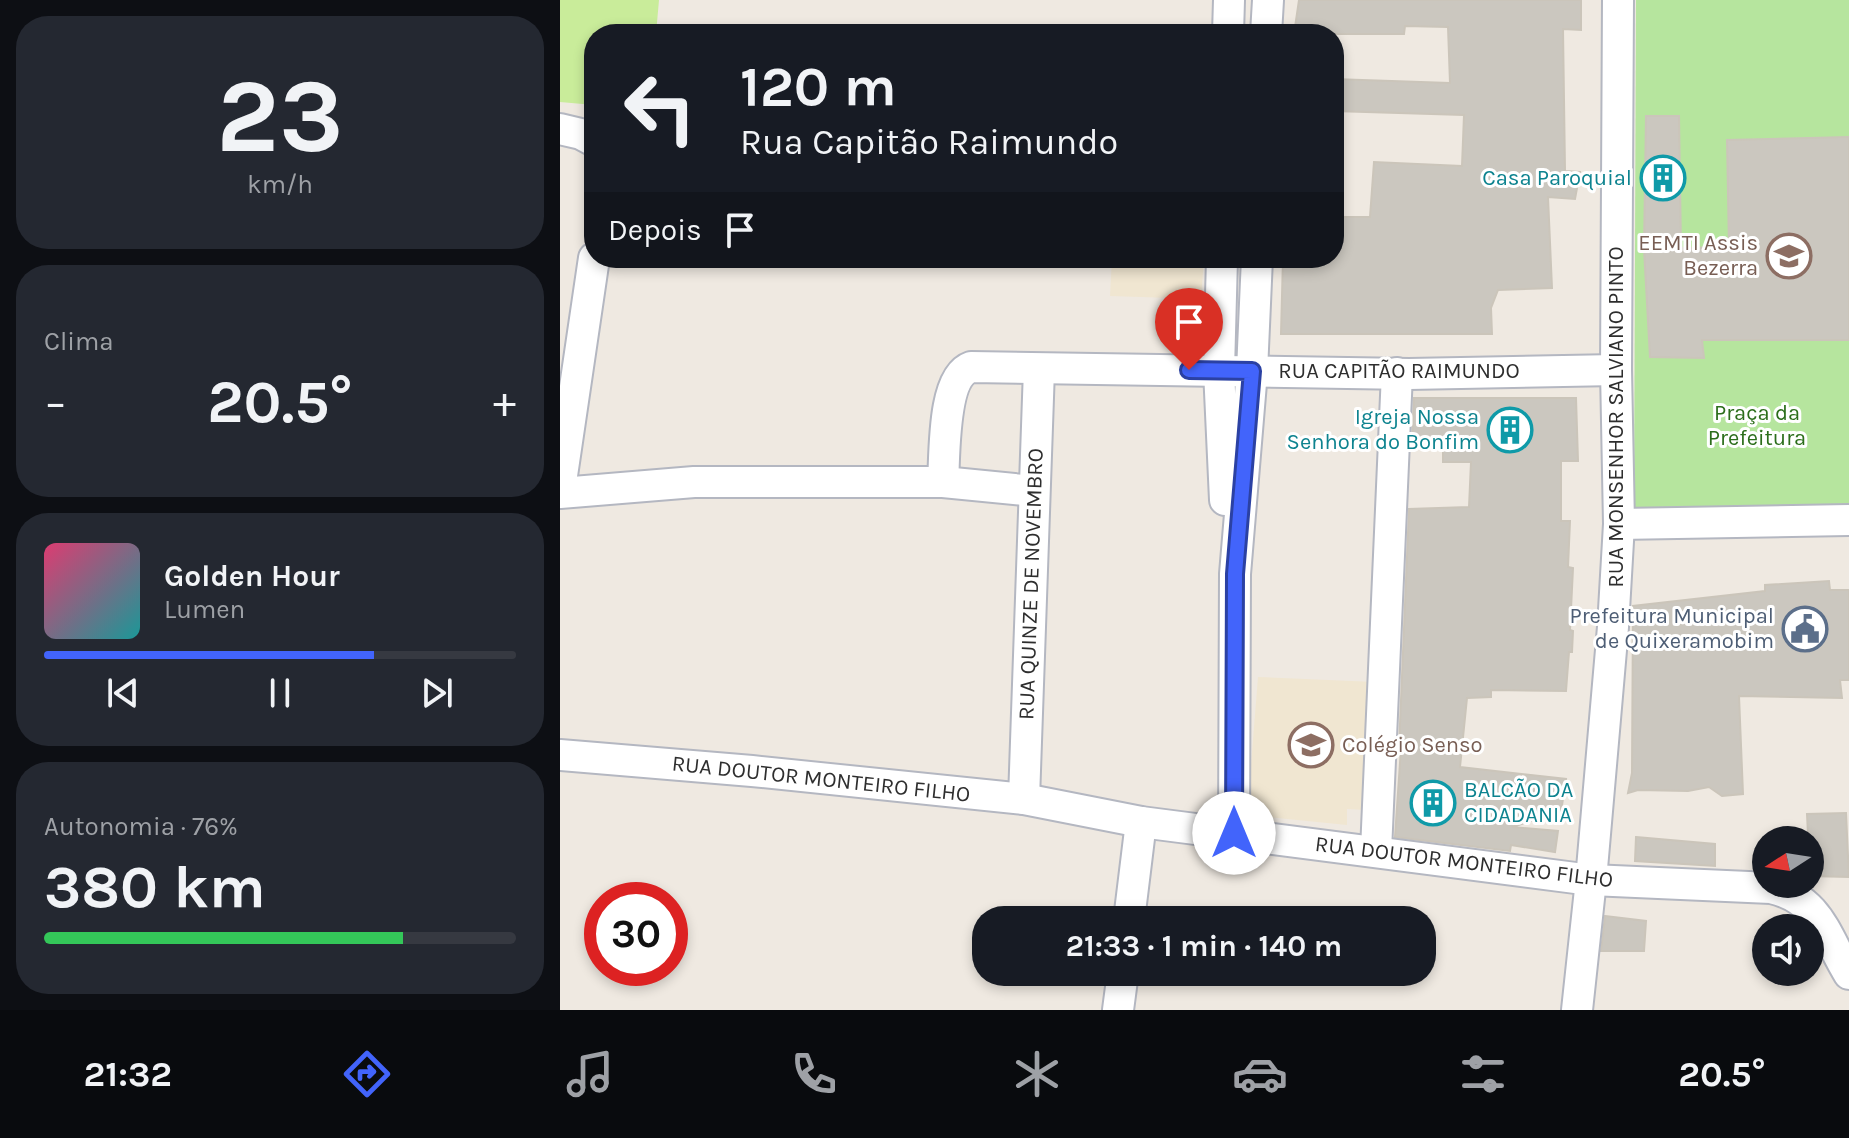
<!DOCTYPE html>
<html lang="pt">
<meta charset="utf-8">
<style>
:root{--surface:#171b24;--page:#242831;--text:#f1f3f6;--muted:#9ea1a6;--line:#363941;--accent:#4264fb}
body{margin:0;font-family:Karla,sans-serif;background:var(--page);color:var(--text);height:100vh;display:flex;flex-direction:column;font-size:30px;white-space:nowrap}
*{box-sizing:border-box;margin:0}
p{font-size:26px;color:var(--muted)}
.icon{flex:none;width:44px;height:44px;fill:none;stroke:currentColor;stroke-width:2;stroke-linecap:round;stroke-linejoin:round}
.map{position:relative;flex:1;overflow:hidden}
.sheet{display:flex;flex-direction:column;gap:16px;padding:16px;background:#0d0f14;width:560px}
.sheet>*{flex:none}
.hud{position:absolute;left:24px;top:24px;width:760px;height:244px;border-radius:32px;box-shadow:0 4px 12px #0003;background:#171b24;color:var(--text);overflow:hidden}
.needle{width:52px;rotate:258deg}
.buttons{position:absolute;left:1192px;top:826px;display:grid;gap:16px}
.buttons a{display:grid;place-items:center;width:72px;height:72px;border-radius:50%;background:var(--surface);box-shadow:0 4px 12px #0003;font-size:40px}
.speed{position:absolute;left:24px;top:882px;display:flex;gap:16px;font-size:40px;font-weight:700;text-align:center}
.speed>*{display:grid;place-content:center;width:104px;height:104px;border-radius:50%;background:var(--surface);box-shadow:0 4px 12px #0003;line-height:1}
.speed .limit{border:12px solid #d22;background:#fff;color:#111}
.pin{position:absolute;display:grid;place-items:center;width:68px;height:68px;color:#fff;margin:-82px -34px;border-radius:50% 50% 50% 0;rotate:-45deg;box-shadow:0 0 8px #0007}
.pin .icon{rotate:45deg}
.me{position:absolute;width:88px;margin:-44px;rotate:0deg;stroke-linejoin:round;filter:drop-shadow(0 0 6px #0008)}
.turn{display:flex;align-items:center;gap:28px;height:168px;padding:0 24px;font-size:36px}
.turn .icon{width:104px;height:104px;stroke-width:2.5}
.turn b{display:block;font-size:56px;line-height:68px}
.then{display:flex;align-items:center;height:76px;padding:0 24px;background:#0003;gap:16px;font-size:30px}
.big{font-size:60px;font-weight:700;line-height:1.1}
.sheet .widget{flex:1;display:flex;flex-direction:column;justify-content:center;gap:12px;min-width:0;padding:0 28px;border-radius:32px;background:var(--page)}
.sheet .dial{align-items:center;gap:0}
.dial b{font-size:104px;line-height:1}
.song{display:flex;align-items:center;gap:24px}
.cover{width:96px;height:96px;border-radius:12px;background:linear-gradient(135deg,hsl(340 70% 55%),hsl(180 70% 35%))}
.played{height:8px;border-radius:4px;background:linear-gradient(90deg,var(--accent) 70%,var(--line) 70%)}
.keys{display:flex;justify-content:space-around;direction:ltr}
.heat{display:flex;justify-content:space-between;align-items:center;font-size:44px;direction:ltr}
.charge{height:12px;border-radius:6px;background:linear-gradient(90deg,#34c759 76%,var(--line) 0)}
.trip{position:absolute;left:412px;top:906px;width:464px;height:80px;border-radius:32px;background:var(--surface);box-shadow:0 4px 12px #0003;font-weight:700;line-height:80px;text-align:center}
.tab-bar{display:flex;height:128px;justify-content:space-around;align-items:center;background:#090b0e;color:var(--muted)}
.tab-bar .icon{width:56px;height:56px}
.tab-bar .selected{color:var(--accent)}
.tab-bar b{font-size:36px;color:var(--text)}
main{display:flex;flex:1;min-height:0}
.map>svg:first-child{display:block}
.education{fill:#f0e6d1}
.green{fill:#b6e59e}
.pitch{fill:#c9ec9a}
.building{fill:#cbc7bf;stroke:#cbc5ba;stroke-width:2}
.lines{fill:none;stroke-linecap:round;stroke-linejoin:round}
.minor-casing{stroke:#b4b7c1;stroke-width:34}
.minor{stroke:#fff;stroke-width:30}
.route-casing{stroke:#2b41a3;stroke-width:20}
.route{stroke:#4264fb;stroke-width:14}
.labels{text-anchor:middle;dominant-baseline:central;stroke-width:6;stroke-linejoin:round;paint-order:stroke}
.culture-label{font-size:22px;fill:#0d838f;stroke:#fff;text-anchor:end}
.education-label{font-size:22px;fill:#785e54;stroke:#fff;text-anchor:end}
.street-label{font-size:22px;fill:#2e2e2e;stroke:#fff}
.park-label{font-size:22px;fill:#2c6e1b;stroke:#fff}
.service-label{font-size:22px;fill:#4e5e75;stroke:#fff;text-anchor:end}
</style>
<main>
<section class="sheet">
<div class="widget dial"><b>23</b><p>km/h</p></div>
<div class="widget"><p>Clima</p>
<div class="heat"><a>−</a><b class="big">20.5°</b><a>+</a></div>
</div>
<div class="widget">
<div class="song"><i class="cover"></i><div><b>Golden Hour</b><p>Lumen</p></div></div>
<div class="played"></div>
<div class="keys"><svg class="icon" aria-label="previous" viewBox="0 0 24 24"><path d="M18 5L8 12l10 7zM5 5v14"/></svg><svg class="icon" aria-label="pause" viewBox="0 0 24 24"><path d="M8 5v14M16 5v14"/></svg><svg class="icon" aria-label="next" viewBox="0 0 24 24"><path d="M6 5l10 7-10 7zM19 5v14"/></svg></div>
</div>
<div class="widget"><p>Autonomia · 76%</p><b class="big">380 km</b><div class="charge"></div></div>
</section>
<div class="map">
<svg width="1289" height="1010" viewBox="0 0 1289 1010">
<rect width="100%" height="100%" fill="#efe9e1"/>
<g class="education">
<path d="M 552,258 L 644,258 L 641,299 L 550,296 Z"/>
<path d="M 698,677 L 815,682 L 806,810 L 787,809 L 787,825 L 687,815 Z"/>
</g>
<path class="green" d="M 1076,0 L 1289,0 L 1289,510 L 1074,511 Z"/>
<path class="pitch" d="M 0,0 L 99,0 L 96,34 L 34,34 L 34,105 L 0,102 Z"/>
<g class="building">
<path d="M 739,0 L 1021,0 L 1021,30 L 1003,29 L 1005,171 L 1020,172 L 1015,199 L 988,197 L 992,288 L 938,290 L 931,308 L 932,334 L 721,334 L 723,258 L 774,258 L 774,217 L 810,217 L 814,162 L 902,166 L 904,115 L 774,111 L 774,79 L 890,83 L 888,27 L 845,26 L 844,34 L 734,34 Z"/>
<path d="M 1086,116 L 1119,116 L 1121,248 L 1169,247 L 1167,140 L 1289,137 L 1289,340 L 1142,340 L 1144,358 L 1090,357 L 1084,249 Z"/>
<path d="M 854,398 L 1016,398 L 1018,461 L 1001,461 L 1001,521 L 1010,521 L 1008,567 L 1013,568 L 1010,630 L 1013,631 L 1012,652 L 1009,652 L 1006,691 L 931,690 L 931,697 L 907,698 L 900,767 L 1006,779 L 1001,812 L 952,827 L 998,831 L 995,852 L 951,845 L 950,851 L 835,837 L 841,748 L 839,748 L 849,509 L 909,507 L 911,462 L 883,462 L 883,442 L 852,441 Z"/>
<path d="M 1269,581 L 1270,590 L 1289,590 L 1289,680 L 1280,680 L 1282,698 L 1179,696 L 1183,794 L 1162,796 L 1149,787 L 1128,791 L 1078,790 L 1068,793 L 1072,773 L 1073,606 L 1205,591 L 1205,585 Z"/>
<path d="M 1286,813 L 1289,877 L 1250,876 L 1247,814 Z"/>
<path d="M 1076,837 L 1155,844 L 1155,866 L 1075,861 Z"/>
<path d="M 1045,916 L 1086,921 L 1084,951 L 1041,951 Z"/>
</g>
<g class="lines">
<g class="minor-casing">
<g id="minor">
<path d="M 668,34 L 669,0"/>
<path d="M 706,34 L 708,0"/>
<path d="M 0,129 L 21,134 L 34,141"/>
<path d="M 662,258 L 659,370 L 665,500"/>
<path d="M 383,482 C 385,455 382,377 411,367 L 849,374 L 1056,370"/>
<path d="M 0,489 L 34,258"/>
<path d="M 0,493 L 134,482 L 383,482 L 474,491"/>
<path d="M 1059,524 L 1289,520"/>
<path d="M 0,755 L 192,771 L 464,799 L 581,822 L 1031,880 L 1211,888 C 1260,899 1266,937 1289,974"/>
<path d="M 464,799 L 479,369"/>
<path d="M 674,833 L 675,574 L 692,371 L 697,258"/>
<path d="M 816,851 L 837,373"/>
<path d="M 569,920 L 581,822"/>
<path d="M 558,1010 L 563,972"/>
<path d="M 1017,1010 L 1031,880 L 1053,627 L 1059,524 L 1056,370 L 1058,0"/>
</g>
</g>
<use href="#minor" class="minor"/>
</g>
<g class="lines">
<g class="route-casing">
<path id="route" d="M 629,370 L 692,371 L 675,574 L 674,833"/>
</g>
<use href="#route" class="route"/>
</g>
<defs>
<g id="building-ring" transform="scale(2.3)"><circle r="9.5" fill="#fff" stroke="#0f9aa8" stroke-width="1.5"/><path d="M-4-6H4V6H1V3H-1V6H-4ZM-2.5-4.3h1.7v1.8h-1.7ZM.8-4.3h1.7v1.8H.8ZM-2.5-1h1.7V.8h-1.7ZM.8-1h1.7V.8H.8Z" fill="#0f9aa8"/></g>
<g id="school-ring" transform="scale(2.3)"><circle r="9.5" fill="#fff" stroke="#8d6e63" stroke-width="1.5"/><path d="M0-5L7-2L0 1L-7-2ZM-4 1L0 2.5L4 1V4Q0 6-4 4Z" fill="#8d6e63"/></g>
<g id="civic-ring" transform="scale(2.3)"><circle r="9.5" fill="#fff" stroke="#5c6f8a" stroke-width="1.5"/><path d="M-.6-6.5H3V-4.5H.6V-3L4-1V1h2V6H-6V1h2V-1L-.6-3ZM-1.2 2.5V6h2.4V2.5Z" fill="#5c6f8a"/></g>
</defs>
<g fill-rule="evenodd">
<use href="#building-ring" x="1103" y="178"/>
<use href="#school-ring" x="1229" y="256"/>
<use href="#building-ring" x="950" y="430"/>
<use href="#civic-ring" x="1245" y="629"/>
<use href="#school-ring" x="751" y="745"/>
<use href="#building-ring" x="873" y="803"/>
</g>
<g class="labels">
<g class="culture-label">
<text x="1072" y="178">Casa Paroquial</text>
<text x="919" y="417">Igreja Nossa<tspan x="919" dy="25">Senhora do Bonfim</tspan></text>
<text x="904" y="790" text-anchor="start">BALCÃO DA<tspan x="904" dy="25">CIDADANIA</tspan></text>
</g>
<g class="education-label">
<text x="1198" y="243">EEMTI Assis<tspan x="1198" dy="25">Bezerra</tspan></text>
<text x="782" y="745" text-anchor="start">Colégio Senso</text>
</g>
<g class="street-label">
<text x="839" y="371">RUA CAPITÃO RAIMUNDO</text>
<text transform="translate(1056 417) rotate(-90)">RUA MONSENHOR SALVIANO PINTO</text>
<text transform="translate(471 584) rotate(-88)">RUA QUINZE DE NOVEMBRO</text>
<text transform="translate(261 779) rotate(6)">RUA DOUTOR MONTEIRO FILHO</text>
<text transform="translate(904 862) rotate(7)">RUA DOUTOR MONTEIRO FILHO</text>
</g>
<g class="park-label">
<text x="1197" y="413">Praça da<tspan x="1197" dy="25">Prefeitura</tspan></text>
</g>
<g class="service-label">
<text x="1214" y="616">Prefeitura Municipal<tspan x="1214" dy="25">de Quixeramobim</tspan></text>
</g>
</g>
</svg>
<div class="buttons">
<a><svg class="needle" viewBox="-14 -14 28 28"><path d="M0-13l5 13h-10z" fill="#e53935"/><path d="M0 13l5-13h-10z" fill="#9ea1a6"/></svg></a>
<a><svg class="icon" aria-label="sound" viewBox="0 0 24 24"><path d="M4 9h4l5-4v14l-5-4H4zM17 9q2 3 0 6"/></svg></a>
</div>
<div class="speed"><div class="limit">30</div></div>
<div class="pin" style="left:629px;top:370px;background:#d93025"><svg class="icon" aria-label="arrive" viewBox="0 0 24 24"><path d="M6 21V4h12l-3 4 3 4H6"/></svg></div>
<svg class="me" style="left:674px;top:833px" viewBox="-20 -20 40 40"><circle r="19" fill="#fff"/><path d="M0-13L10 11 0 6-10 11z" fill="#4264fb"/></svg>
<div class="trip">21:33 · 1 min · 140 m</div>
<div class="hud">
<div class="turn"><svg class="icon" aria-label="left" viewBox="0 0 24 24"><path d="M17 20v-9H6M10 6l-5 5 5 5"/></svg><div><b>120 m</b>Rua Capitão Raimundo</div></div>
<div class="then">Depois<svg class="icon" aria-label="arrive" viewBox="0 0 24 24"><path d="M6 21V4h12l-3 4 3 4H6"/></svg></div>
</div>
</div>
</main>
<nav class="tab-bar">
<b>21:32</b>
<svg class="icon selected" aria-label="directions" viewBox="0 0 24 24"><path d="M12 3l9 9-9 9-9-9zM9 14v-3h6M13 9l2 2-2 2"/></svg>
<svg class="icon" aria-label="music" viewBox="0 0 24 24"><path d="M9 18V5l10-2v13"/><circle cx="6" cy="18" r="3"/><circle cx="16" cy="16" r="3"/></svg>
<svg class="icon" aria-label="phone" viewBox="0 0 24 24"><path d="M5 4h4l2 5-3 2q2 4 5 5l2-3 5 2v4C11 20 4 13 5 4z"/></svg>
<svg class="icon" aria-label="climate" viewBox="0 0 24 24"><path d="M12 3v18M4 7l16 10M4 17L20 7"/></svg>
<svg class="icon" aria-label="car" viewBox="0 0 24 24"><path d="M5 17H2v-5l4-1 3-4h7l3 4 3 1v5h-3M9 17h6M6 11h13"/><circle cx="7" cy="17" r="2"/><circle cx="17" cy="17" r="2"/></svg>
<svg class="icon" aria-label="filters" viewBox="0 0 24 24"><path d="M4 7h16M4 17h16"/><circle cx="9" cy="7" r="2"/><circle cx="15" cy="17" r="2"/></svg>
<b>20.5°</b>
</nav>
